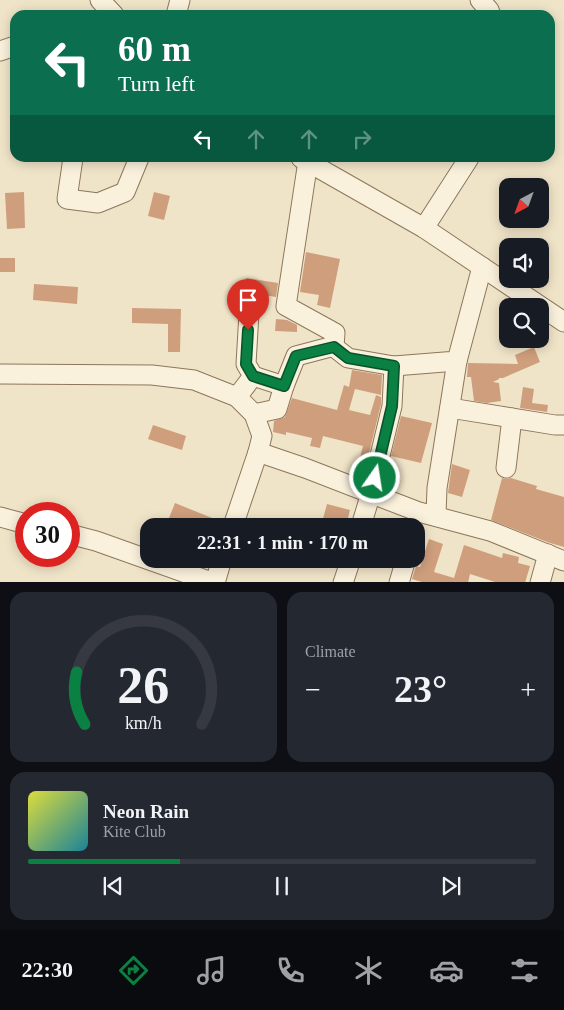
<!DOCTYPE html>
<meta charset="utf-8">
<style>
:root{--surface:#171b24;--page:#242831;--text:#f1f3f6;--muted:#9ea1a6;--line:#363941;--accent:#0b8043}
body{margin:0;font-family:"Times New Roman",serif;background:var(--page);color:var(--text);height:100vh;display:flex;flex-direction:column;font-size:19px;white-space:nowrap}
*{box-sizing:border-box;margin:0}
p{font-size:16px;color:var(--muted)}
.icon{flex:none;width:28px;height:28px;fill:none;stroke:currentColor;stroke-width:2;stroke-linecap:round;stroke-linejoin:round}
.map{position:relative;height:582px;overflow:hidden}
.side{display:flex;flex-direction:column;gap:10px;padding:10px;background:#0d0f14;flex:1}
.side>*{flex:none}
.hud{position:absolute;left:10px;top:10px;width:545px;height:152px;border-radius:15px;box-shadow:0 2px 12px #0003;background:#0b6e4f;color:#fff;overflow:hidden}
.needle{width:32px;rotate:221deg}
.fabs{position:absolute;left:499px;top:178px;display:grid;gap:10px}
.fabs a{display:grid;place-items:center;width:50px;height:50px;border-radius:10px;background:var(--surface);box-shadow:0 2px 12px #0003;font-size:25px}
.speed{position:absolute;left:15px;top:502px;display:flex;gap:10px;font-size:25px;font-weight:700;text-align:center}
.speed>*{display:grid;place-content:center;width:65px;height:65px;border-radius:50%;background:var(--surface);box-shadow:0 2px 12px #0003;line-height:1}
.speed .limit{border:8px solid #d22;background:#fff;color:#111}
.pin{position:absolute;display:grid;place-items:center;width:42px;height:42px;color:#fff;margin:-51px -21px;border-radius:50% 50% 50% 0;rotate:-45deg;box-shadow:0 0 5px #0007}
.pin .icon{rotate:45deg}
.me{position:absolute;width:55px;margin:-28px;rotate:13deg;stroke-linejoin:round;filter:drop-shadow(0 0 4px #0008)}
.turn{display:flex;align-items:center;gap:18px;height:105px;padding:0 25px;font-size:22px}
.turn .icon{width:65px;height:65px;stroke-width:2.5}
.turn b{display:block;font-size:35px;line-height:42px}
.lanes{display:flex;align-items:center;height:48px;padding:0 25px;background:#0003;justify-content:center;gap:25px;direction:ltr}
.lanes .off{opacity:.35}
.big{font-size:38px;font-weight:700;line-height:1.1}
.side .widget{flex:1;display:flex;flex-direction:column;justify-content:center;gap:8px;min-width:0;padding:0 18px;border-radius:15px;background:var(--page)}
.side .dial{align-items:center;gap:0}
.dial svg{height:130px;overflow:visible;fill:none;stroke:var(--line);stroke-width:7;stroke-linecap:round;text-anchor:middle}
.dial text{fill:var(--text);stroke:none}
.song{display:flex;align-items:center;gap:15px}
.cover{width:60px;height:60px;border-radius:8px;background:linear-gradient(135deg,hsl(60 70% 55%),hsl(190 70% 35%))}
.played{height:5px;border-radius:2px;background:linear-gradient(90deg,var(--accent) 30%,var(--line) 30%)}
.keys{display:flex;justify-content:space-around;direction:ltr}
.heat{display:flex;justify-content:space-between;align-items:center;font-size:28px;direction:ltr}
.side .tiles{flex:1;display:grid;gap:10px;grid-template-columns:1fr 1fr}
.widget:last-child{grid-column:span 2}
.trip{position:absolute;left:140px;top:518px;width:285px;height:50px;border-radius:15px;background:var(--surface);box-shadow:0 2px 12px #0003;font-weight:700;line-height:50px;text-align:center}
.menu{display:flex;height:80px;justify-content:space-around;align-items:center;background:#090b0e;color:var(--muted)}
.menu .icon{width:35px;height:35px}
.menu .selected{color:var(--accent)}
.menu b{font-size:22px;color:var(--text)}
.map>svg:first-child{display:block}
.building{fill:#cf9f7d}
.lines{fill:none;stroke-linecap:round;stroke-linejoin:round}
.minor-casing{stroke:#8d765c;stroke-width:21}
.minor{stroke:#faf1dc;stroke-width:19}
.route-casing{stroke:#07532c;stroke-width:12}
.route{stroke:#0b8043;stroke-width:9}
</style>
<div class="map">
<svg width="564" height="583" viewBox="0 0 564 583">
<rect width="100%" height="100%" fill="#f0e4c8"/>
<g class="building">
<path d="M 24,192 L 25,228 L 7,229 L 5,193 Z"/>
<path d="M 154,192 L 170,196 L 164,220 L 148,216 Z"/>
<path d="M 306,252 L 340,259 L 330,308 L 317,305 L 319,295 L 300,292 Z"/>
<rect x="0" y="258" width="15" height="14"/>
<path d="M 246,278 L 278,283 L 276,297 L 244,292 Z"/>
<path d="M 34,284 L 78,287 L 77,304 L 33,300 Z"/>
<path d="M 132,308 L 181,309 L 180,352 L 168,352 L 168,324 L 132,323 Z"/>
<path d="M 276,319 L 287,320 L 297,325 L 297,332 L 275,331 Z"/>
<path d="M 534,347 L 540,362 L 503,378 L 499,378 L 499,379 L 493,382 L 499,383 L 501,401 L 487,403 L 474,401 L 471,377 L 467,377 L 468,363 L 518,364 L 515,355 Z"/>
<path d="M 352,370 L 382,375 L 381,395 L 355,389 L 349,410 L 370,415 L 376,395 L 381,397 L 381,404 L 365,470 L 357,468 L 363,446 L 323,436 L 320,448 L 310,446 L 312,438 L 286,432 L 286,435 L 273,432 L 274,421 L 285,417 L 292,398 L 337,410 L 344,385 L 349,387 Z"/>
<path d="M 523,387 L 534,389 L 532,403 L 548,405 L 547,412 L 520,408 Z"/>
<path d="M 401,416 L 432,423 L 421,463 L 391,456 Z"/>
<path d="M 153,425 L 186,436 L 182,450 L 148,439 Z"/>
<path d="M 452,464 L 470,470 L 462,497 L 448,493 Z"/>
<path d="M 502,478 L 505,479 L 511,478 L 537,486 L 536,489 L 564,497 L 564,547 L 550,543 L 491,520 Z"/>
<path d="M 175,503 L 222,522 L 222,526 L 176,526 L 167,523 Z"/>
<path d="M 327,504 L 350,510 L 346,526 L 321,526 Z"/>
<path d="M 429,539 L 443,544 L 434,572 L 454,578 L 464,545 L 502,558 L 503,553 L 519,557 L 518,563 L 530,566 L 525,583 L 498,583 L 470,574 L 468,583 L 425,583 L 412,579 L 416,566 L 420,567 Z"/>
</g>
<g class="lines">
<g class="minor-casing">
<g id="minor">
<path d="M 100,0 L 114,15"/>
<path d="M 480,0 L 489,10 L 491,15"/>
<path d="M 176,15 L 180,0"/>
<path d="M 0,51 L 15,46"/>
<path d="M 73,158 L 67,199 L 98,203 L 125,192 L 139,158"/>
<path d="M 301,158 L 424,228 L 564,322"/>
<path d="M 424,228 L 469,158"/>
<path d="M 334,347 L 348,358 L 394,366 L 457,361 L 482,267"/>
<path d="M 0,374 L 152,375 L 194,380 L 237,397 L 254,414 L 262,436 L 258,452 L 233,526"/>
<path d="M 253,376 L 284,386 L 277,409 L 254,414"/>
<path d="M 284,386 L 296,356 L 334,346 L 335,333 L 286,306 L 308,161"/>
<path d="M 237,397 L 253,376 L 246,364 L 249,313"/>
<path d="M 450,408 L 555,425 L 564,425"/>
<path d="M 258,452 L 305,468 L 419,512 L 490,531 L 564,561"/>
<path d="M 506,468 L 512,418"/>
<path d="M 436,515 L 437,488 L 457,361"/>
<path d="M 0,517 L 26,524"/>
<path d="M 361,526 L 371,493 L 392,406 L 394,366"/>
<path d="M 69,534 L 96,541 L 214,583"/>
<path d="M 215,583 L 222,559"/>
<path d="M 343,583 L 351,559"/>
<path d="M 399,583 L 406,559"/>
<path d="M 540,583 L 548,554"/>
</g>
</g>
<use href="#minor" class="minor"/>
</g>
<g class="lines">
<g class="route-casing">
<path id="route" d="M 248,330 L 246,364 L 253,376 L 284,386 L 296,356 L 334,347 L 348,358 L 394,366 L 392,406 L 375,478"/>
</g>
<use href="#route" class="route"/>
</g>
</svg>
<div class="fabs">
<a><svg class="needle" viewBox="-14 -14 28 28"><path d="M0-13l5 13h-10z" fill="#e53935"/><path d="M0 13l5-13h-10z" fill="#9ea1a6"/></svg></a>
<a><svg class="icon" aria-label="sound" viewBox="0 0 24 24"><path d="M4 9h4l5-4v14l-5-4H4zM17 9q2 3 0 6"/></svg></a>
<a><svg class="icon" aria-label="search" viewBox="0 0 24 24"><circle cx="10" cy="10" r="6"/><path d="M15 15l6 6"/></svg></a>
</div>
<div class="speed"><div class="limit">30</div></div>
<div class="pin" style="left:248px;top:330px;background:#d93025"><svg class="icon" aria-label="arrive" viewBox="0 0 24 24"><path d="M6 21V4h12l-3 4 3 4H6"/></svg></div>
<svg class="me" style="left:375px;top:478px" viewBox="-20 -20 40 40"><circle r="17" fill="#0b8043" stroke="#fff" stroke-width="3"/><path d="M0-11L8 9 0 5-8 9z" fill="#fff"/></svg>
<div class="trip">22:31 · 1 min · 170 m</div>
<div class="hud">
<div class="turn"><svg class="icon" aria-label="left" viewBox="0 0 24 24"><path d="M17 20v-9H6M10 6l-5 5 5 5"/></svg><div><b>60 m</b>Turn left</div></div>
<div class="lanes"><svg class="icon" aria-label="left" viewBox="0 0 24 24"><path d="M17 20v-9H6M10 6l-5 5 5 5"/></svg><svg class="icon off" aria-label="ahead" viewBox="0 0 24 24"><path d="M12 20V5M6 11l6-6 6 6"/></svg><svg class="icon off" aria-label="ahead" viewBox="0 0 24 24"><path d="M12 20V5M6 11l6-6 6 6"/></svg><svg class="icon off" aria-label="right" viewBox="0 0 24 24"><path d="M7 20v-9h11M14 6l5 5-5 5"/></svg></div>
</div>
</div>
<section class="side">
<div class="tiles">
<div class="widget dial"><svg viewBox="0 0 100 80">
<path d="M14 69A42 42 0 1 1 86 69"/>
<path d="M14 69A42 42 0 0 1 9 37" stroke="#0b8043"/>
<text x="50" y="56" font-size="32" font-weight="700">26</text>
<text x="50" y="72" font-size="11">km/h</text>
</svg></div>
<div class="widget"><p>Climate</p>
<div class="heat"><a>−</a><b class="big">23°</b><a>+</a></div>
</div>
<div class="widget">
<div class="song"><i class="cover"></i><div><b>Neon Rain</b><p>Kite Club</p></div></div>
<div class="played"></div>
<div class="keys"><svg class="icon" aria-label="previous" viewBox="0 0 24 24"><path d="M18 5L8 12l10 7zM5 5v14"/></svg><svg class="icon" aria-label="pause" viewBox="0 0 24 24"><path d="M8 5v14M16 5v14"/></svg><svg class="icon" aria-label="next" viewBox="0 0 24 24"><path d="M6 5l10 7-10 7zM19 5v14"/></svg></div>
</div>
</div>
</section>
<nav class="menu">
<b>22:30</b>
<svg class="icon selected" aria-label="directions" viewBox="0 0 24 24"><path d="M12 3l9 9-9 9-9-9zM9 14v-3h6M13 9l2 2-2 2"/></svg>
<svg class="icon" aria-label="music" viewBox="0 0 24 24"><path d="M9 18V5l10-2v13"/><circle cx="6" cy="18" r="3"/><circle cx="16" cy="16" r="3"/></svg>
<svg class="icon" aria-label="phone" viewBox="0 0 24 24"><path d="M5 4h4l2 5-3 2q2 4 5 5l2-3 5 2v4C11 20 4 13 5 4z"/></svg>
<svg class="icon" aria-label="climate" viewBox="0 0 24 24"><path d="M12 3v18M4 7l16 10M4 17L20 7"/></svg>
<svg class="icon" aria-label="car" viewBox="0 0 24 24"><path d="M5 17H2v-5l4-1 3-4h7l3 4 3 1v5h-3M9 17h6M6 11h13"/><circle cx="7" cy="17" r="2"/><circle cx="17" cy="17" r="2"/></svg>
<svg class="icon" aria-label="filters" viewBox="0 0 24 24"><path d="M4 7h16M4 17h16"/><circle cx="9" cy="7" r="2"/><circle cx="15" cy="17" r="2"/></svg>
</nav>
